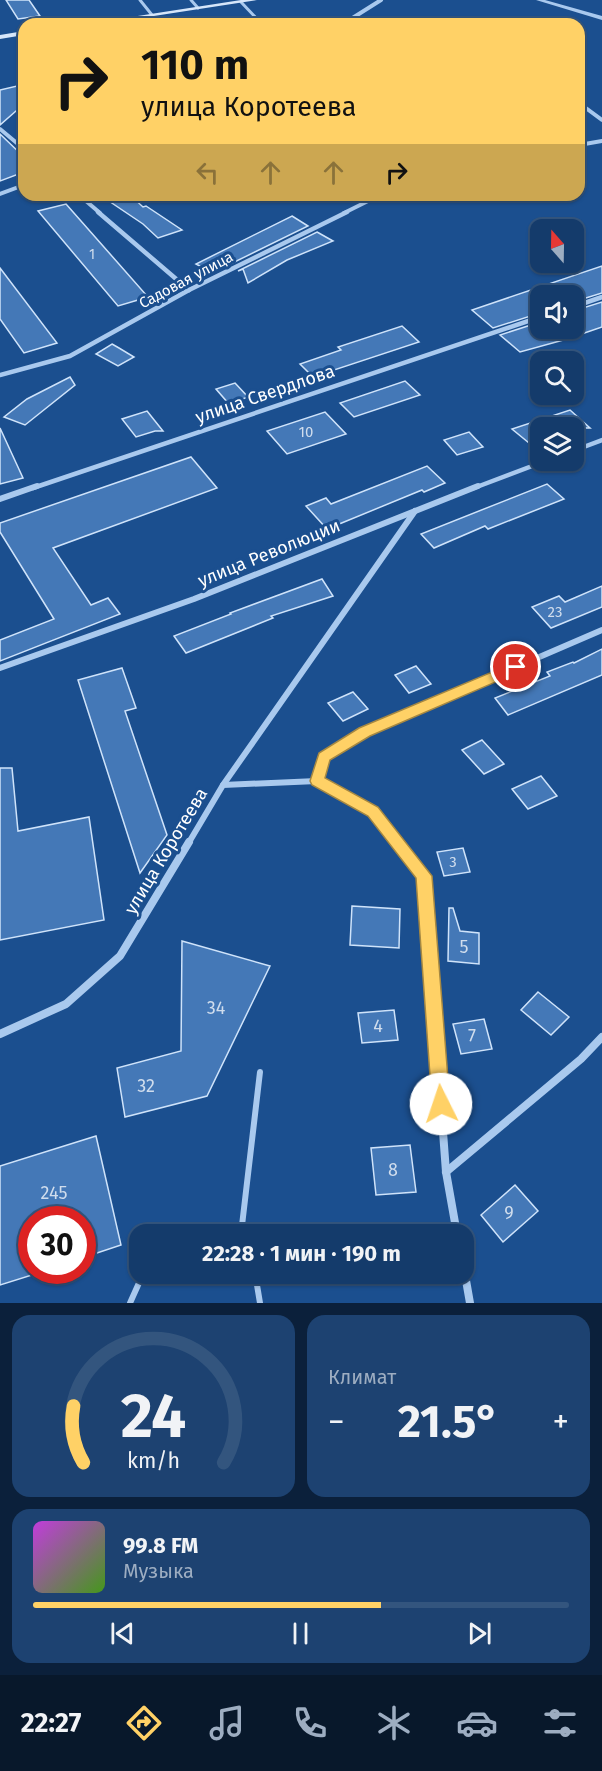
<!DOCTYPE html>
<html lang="ru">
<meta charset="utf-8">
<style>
:root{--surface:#143b6b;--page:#1d4271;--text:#f1f3f6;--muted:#9dadc1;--line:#33557e;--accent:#ffd166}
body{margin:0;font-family:"Fira Sans",sans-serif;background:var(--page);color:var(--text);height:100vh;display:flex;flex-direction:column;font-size:22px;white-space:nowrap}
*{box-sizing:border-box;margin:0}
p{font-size:20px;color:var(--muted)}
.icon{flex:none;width:33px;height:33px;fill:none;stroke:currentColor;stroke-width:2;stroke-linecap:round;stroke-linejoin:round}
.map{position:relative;height:1303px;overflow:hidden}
.sheet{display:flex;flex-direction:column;gap:12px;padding:12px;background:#0b203b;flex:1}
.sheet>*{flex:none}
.banner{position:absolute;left:18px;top:18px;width:567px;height:183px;border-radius:18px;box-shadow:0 2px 4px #0004,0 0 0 2px var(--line);background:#ffd166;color:#111;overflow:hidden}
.needle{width:39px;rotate:340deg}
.controls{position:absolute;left:530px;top:219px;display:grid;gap:12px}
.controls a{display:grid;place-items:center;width:54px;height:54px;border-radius:12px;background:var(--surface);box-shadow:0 2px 4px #0004,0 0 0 2px var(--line);font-size:30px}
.speed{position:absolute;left:18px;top:1206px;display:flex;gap:12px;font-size:30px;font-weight:700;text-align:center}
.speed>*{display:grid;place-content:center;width:78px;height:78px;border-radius:50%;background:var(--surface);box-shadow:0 2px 4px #0004,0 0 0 2px var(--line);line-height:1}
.speed .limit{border:9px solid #d22;background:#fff;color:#111}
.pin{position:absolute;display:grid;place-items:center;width:51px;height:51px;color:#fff;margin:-26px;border:3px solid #fff;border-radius:50%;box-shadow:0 2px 6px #0007}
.me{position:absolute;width:66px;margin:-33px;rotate:356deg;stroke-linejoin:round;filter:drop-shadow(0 0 4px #0008)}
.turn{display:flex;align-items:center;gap:21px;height:126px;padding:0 24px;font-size:27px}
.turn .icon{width:78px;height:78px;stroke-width:2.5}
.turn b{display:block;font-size:42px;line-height:51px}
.lanes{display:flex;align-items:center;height:57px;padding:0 24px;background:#0003;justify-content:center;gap:30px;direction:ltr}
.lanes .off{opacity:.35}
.big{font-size:45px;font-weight:700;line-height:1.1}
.sheet .widget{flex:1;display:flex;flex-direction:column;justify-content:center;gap:9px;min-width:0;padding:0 21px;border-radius:18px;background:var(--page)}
.sheet .dial{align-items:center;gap:0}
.dial svg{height:156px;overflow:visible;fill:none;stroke:var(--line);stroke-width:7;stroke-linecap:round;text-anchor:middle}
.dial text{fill:var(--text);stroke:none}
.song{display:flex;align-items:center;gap:18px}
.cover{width:72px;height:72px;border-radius:9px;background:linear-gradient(135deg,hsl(290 70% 55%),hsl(100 70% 35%))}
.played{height:6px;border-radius:3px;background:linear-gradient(90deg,var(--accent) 65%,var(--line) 65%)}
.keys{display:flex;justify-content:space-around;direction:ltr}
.heat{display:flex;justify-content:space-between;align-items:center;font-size:33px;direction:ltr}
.sheet .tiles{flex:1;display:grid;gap:12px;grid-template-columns:1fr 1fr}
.widget:last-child{grid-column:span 2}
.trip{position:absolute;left:129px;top:1224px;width:345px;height:60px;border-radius:18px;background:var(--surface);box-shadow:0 2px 4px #0004,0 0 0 2px var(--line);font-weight:700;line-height:60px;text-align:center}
.menu{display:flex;height:96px;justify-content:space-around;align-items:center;background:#08182b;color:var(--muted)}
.menu .icon{width:42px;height:42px}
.menu .selected{color:var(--accent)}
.menu b{font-size:27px;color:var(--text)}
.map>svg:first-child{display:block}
.building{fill:#4478b7;stroke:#cfe3fa;stroke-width:1.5}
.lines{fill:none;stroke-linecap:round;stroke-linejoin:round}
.service-far1{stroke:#a9c9ee;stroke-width:3}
.service{stroke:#a9c9ee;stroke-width:6}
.minor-far3{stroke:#a9c9ee;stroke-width:4}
.minor-far2{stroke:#a9c9ee;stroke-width:4.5}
.minor-far1{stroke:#a9c9ee;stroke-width:6}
.minor{stroke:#a9c9ee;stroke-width:8}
.tertiary{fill:#a9c9ee;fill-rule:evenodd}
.secondary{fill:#d6e6fa;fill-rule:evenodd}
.route{fill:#ffd166;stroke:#a68842;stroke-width:1.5}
.labels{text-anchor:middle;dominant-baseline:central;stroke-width:6;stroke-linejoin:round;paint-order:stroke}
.far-number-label{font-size:14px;fill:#d0dded}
.far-street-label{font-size:15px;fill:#fff;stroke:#1b4f8f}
.number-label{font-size:15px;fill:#d0dded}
.street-label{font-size:18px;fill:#fff;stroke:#1b4f8f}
.near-number-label{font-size:18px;fill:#d0dded}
</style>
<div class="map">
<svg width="602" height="1303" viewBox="0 0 602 1303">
<rect width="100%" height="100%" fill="#1b4f8f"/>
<g class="building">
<path d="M 6,0 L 29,0 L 40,16 L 18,19 Z"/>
<path d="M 17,86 L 24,93 L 24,104 L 0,125 L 0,90 Z"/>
<path d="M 0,134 L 24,157 L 24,172 L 0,181 Z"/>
<path d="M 100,195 L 130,195 L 143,207 L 146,206 L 182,230 L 158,238 L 143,224 Z"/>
<path d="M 66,204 L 148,297 L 118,306 L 38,211 Z"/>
<path d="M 292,216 L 308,226 L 212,273 L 196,264 Z"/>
<path d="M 317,232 L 333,241 L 287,260 L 248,283 L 243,269 L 238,271 Z"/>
<path d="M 602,266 L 602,293 L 573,302 L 573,296 L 540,296 L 540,313 L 493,328 L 472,310 Z"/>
<path d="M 0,268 L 57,343 L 24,353 L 0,319 Z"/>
<path d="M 602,302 L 602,327 L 567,339 L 520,352 L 500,335 L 540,322 L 540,328 L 573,328 L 573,311 Z"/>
<path d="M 402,326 L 419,342 L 313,377 L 300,364 L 341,350 L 338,347 Z"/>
<path d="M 112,344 L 119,348 L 134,357 L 118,366 L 96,354 Z"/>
<path d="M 70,377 L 75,385 L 25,425 L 4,417 L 27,399 Z"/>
<path d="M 405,381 L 420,395 L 354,417 L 340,403 Z"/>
<path d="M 235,383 L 248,397 L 229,404 L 216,389 Z"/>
<path d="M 570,410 L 590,428 L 540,428 L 540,452 L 512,429 Z"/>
<path d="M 147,411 L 163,431 L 155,431 L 136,437 L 122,419 Z"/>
<path d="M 325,412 L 346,434 L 287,454 L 267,431 Z"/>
<path d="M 0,428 L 23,478 L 0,484 Z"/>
<path d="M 469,432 L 483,447 L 457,455 L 444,440 Z"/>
<path d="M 191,457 L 217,488 L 53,548 L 91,605 L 108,598 L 120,614 L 0,661 L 0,640 L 54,619 L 0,532 L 0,523 Z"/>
<path d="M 427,466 L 445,483 L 424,492 L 422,490 L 327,529 L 306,506 L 326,498 L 331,504 Z"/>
<path d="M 547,484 L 564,499 L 488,529 L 485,526 L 434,548 L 421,534 Z"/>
<path d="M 322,579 L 333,596 L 271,616 L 273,618 L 186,653 L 174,636 L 231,614 L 230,613 Z"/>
<path d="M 602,586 L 602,607 L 551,628 L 532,607 L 559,596 L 565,602 Z"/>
<path d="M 602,649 L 602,675 L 508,715 L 495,698 L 550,676 L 547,672 L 573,662 L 574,663 Z"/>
<path d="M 416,666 L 431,684 L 409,693 L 395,675 Z"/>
<path d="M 122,668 L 136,708 L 125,711 L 167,835 L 140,873 L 78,680 Z"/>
<path d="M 353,692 L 368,709 L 343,721 L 328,703 Z"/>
<path d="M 482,740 L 504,764 L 484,774 L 462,750 Z"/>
<path d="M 0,768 L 12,768 L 18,831 L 89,817 L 104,920 L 0,940 Z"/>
<path d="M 541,776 L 557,796 L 528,809 L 512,789 Z"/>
<path d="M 463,848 L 470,872 L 444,876 L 437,852 Z"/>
<path d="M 352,906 L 400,909 L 399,948 L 350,945 Z"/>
<path d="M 449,908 L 453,908 L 460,931 L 479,933 L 479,964 L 448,961 Z"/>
<path d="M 182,941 L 270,966 L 207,1096 L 125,1117 L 117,1068 L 181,1051 Z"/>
<path d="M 538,992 L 569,1017 L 551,1035 L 521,1010 Z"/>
<path d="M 394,1010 L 398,1040 L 362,1043 L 358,1013 Z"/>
<path d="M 484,1019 L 492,1049 L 461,1054 L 453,1024 Z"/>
<path d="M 96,1136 L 121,1245 L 82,1258 L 82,1220 L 32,1220 L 32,1275 L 0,1285 L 0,1166 Z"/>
<path d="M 410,1145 L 416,1192 L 376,1195 L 371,1148 Z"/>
<path d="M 515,1185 L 538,1211 L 503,1242 L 481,1215 Z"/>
</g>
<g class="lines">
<g class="service-far1">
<path d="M 140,0 L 152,15"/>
<path d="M 191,0 L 198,8"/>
<path d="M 241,2 L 259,21 L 257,24"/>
</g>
<g class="service">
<path d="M 241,1234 L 260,1072"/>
<path d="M 249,1274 L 257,1285 L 260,1303"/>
<path d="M 130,1303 L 143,1274"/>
</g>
<g class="minor-far3">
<path d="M 343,24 L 381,0"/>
<path d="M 579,103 L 602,120"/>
<path d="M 0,129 L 24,149"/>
<path d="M 579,145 L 602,141"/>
<path d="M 0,194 L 24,185"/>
<path d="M 79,195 L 100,213"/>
<path d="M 344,213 L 380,195"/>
</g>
<g class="minor-far2">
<path d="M 98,212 L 189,290"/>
<path d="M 573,307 L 602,297"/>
<path d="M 0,375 L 70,356 L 189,290 L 347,212"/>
<path d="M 573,451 L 602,440"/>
<path d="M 33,488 L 540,317"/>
<path d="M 474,488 L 548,460"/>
</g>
<g class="minor-far1">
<path d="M 0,499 L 37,486"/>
<path d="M 0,668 L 194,599 L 478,486"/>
<path d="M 317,781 L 373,811 L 399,844"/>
<path d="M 223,785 L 415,511"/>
<path d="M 188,844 L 223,785 L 317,781 L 324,757 L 365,732 L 602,630"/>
</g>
<g class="minor">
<path d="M 397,842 L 424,876 L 446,1172 L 457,1234"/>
<path d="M 0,1034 L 66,1004 L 120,956 L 189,842"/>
<path d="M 446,1172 L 581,1059 L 602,1037"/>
<path d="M 464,1269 L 470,1303"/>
</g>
<path class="tertiary" d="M 536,0 L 545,0 L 602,16 L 602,20 Z"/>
<g class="secondary">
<path d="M 241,0 L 257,0 L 102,24 L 86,24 Z"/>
<path d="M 24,31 L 24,35 L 0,39 L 0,35 Z"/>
</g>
</g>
<path class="route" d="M 516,662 L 523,667 L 521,671 L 370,736 L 330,760 L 325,778 L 378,807 L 432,876 L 450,1104 L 447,1110 L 441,1113 L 434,1110 L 432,1104 L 416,878 L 368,816 L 312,785 L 310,781 L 319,753 L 359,728 Z"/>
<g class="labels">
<g class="far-number-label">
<text x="92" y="254">1</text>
</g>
<g class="far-street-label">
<text transform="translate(186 280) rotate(-28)">Садовая улица</text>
</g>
<g class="number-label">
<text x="306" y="432">10</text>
<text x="555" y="612">23</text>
<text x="453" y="862">3</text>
</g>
<g class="street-label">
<text transform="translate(265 394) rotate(-19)">улица Свердлова</text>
<text transform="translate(269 553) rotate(-22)">улица Революции</text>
<text transform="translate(166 851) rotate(-59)">улица Коротеева</text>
</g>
<g class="near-number-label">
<text x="464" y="947">5</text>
<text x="216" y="1008">34</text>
<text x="378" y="1026">4</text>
<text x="472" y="1036">7</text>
<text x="146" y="1086">32</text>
<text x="393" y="1170">8</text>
<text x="54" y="1193">245</text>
<text x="509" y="1213">9</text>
</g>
</g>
</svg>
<div class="controls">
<a><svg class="needle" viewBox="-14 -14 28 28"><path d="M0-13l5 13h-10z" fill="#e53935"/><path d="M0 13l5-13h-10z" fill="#9dadc1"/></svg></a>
<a><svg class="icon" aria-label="sound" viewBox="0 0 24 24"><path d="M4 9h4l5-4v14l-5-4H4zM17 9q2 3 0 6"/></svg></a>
<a><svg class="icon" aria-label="search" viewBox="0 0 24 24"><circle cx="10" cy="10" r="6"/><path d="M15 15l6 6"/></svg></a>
<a><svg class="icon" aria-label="layers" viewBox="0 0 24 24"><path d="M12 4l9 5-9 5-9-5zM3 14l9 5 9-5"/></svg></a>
</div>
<div class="speed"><div class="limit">30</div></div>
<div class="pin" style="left:516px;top:667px;background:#d93025"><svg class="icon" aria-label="arrive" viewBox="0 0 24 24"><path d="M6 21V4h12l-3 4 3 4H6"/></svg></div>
<svg class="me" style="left:441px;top:1104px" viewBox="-20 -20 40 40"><circle r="19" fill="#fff"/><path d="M0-13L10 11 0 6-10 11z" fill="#ffd166"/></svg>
<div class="trip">22:28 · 1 мин · 190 m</div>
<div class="banner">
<div class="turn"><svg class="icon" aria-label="right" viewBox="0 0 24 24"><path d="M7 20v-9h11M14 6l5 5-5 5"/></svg><div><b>110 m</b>улица Коротеева</div></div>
<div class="lanes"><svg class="icon off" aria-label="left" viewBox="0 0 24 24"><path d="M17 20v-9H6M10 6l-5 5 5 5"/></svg><svg class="icon off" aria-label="ahead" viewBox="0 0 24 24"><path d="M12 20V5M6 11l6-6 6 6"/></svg><svg class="icon off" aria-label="ahead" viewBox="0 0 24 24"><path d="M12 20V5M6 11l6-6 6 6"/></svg><svg class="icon" aria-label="right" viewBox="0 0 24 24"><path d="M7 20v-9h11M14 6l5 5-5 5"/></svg></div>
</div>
</div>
<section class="sheet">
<div class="tiles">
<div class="widget dial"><svg viewBox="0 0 100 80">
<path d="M14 69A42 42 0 1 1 86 69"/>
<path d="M14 69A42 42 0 0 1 9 40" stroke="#ffd166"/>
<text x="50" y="56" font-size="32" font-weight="700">24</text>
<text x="50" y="72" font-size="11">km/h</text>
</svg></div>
<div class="widget"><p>Климат</p>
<div class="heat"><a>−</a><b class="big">21.5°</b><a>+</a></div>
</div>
<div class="widget">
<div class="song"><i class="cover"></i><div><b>99.8 FM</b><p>Музыка</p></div></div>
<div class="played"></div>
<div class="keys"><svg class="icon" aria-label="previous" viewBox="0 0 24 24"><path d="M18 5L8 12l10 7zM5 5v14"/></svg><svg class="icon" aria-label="pause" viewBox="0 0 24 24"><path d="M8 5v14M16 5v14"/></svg><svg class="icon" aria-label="next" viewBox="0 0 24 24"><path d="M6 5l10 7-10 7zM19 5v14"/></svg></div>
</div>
</div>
</section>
<nav class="menu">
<b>22:27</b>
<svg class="icon selected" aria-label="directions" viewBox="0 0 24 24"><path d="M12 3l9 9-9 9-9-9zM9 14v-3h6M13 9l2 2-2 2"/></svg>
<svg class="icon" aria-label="music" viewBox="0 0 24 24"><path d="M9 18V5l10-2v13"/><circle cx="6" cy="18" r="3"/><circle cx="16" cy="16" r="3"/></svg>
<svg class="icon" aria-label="phone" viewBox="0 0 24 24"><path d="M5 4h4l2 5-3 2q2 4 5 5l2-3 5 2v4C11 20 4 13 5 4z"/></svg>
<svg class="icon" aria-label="climate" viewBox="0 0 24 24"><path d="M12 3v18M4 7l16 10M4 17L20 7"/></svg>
<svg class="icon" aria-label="car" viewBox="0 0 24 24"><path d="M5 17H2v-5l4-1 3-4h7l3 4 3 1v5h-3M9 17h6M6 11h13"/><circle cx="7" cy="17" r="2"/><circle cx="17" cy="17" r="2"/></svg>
<svg class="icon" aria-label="filters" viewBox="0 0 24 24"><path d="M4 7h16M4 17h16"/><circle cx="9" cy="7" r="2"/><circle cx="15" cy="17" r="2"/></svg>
</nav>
